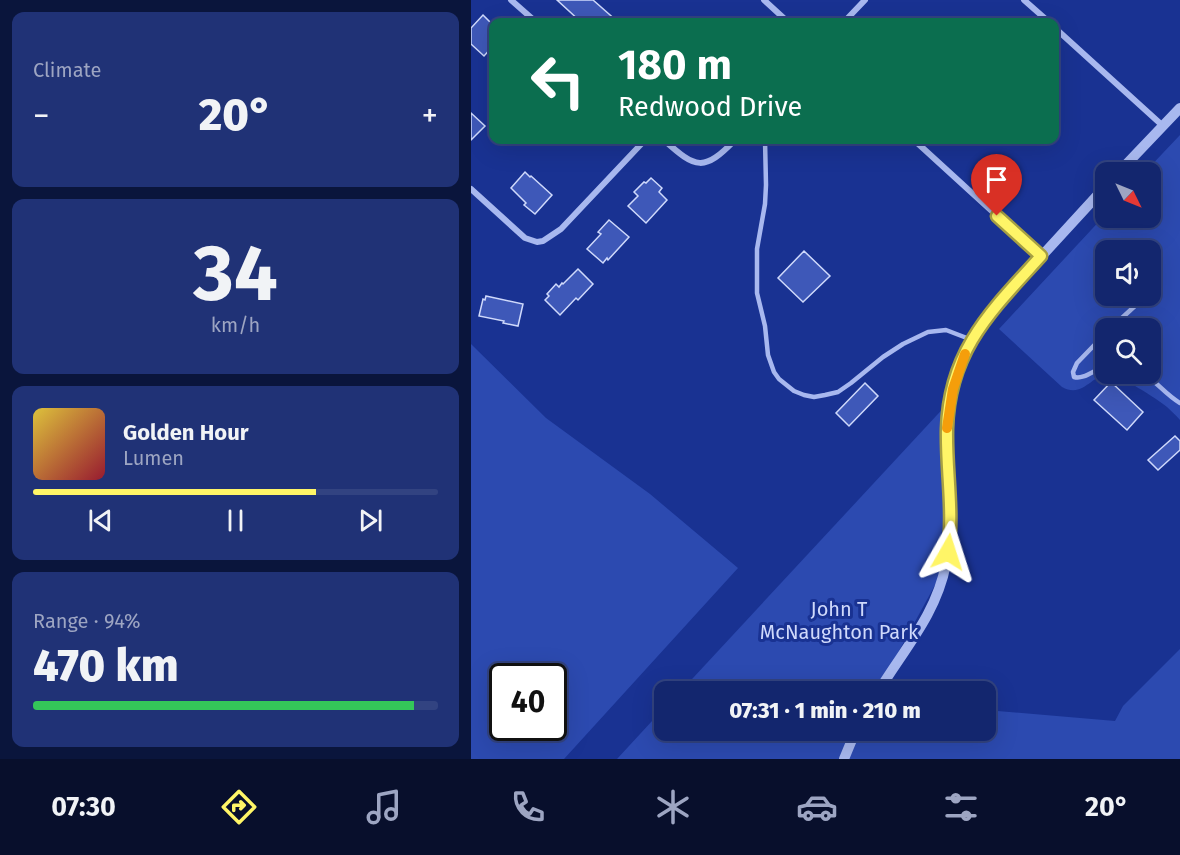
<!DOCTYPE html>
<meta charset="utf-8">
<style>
:root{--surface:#13266e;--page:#203276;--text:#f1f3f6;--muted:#9da5c2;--line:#324381;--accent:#fff567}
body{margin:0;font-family:"Fira Sans",sans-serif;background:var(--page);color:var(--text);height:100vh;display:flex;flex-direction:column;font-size:22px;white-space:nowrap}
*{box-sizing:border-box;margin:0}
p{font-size:20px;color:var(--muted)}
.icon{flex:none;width:33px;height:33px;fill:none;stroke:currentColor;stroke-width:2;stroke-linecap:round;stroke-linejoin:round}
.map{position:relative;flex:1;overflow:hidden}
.details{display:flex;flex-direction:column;gap:12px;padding:12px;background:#0a153c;width:471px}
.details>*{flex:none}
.banner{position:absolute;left:18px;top:18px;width:570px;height:126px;border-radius:12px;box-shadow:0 6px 24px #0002,0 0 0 2px var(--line);background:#0b6e4f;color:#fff;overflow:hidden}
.needle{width:39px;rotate:133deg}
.fabs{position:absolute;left:624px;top:162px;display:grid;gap:12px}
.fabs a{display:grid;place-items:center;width:66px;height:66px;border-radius:12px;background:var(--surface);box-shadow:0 6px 24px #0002,0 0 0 2px var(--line);font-size:30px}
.speed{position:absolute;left:18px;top:663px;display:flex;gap:12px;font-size:30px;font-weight:700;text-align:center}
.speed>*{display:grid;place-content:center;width:78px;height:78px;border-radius:50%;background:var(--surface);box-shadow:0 6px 24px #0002,0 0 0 2px var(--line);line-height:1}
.speed .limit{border:3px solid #111;border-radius:9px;background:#fff;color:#111}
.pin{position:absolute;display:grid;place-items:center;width:51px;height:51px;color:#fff;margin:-62px -26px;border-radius:50% 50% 50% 0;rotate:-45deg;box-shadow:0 0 6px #0007}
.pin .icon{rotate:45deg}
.me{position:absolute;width:66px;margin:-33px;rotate:6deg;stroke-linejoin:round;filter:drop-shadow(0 0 4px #0008)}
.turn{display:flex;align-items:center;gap:21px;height:126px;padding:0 30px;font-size:27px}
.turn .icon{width:78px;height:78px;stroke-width:2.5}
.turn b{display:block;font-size:42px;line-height:51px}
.big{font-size:45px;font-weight:800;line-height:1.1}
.details .widget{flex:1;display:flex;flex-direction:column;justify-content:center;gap:9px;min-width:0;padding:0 21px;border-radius:12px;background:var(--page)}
.details .dial{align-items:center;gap:0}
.dial b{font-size:78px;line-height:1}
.song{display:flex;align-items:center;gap:18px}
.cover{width:72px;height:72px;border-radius:9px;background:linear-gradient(135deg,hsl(50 70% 55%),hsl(350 70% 35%))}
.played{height:6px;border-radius:3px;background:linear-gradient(90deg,var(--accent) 70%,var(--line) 70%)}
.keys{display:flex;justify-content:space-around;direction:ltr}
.heat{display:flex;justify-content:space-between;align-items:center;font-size:33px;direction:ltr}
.charge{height:9px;border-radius:4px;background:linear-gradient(90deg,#34c759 94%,var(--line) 0)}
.trip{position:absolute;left:183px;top:681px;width:342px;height:60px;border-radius:12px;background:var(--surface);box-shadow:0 6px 24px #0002,0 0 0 2px var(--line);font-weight:800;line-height:60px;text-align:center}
.menu{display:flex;height:96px;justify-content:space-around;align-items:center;background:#080f2c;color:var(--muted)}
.menu .icon{width:42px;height:42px}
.menu .on{color:var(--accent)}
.menu b{font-size:27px;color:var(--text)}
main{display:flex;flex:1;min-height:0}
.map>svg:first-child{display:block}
.green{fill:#2c4ab0;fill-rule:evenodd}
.building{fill:#3e58b8;stroke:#cfd9fb;stroke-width:1.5}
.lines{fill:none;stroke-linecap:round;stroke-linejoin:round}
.service{stroke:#a8b8ef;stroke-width:4.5}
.minor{stroke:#a8b8ef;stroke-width:6}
.tertiary{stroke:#a8b8ef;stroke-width:10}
.route-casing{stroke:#a69f43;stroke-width:15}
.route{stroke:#fff567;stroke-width:10}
.slow{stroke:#f59e0b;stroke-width:10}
.labels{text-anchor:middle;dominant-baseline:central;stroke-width:6;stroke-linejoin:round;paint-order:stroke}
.park-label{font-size:20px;fill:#cfd9fb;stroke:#193292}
</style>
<main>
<section class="details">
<div class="widget"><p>Climate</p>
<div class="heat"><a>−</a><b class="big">20°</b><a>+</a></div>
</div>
<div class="widget dial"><b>34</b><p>km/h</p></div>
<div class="widget">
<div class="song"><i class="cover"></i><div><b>Golden Hour</b><p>Lumen</p></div></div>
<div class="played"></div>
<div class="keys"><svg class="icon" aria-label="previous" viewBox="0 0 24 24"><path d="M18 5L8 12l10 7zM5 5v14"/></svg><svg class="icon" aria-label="pause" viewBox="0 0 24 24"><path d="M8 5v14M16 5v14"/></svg><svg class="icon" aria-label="next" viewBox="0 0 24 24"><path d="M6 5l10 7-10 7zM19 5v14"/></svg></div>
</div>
<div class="widget"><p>Range · 94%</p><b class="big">470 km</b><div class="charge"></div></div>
</section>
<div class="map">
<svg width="709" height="759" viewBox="0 0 709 759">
<rect width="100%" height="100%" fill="#193292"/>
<g class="green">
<path d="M 709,135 L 709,420 C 705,415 700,411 696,407 C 686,399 649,375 638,374 C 621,374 612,399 591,387 L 528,329 L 634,215 L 634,218 L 680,218 L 680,172 L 674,172 ZM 634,250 L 680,250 L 680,296 L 634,296 ZM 634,328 L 680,328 L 680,374 L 634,374 Z"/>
<path d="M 0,344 L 75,418 L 179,494 L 267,568 L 93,759 L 0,759 ZM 82,676 L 82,728 L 32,728 L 32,676 Z"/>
<path d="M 479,401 L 475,565 L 406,691 L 209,692 Z"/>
<path d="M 709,649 L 709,759 L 146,759 L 193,708 L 194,730 L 514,730 L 515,710 L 644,721 L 652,706 Z"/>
</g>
<g class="building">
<path d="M 86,0 L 122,0 L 147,22 L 110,22 Z"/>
<path d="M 12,15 L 21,24 L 18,27 L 22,31 L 22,46 L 13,56 L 0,44 L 0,28 Z"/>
<path d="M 0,113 L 14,126 L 0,140 Z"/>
<path d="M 54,172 L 59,177 L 60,176 L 81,195 L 64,214 L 53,205 L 55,203 L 40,188 Z"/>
<path d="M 180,178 L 191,188 L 188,192 L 196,200 L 175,223 L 157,206 L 167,196 L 163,192 L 173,182 L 175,183 Z"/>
<path d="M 138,220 L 158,237 L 137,260 L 136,258 L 132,263 L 116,249 L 130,234 L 127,232 Z"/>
<path d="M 333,251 L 359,276 L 332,302 L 307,278 Z"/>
<path d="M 107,269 L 122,284 L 107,300 L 105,298 L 89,315 L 74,300 L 78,296 L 76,294 L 85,284 L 88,287 L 91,283 L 92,284 Z"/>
<path d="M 15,296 L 52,304 L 47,326 L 32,323 L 33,321 L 8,316 L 12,299 L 14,300 Z"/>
<path d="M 640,382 L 672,412 L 656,430 L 623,400 Z"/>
<path d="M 394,383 L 407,396 L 378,426 L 365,413 Z"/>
<path d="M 704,436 L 709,441 L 709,450 L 687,470 L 677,460 Z"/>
</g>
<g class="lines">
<g class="service">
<path d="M 294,140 L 295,185 L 294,204 L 286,249 L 286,293 L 294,326 L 297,355 L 303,372 L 308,379 L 323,391 L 333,395 L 343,397 L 354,395 L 367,392 L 380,383 L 412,357 L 432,344 L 457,332 L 475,330 L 501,340"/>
<path d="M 640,328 L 665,305"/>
<path d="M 634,334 L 606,363 L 602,372 L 603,377 C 613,380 624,369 634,367"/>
<path d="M 673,374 C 686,382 695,395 709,403"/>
</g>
<g class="minor">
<path d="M 40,0 L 65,22"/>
<path d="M 293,0 L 317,22"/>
<path d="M 553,0 L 578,22"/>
<path d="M 373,22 L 394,0"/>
<path d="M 584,28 L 692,126"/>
<path d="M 193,140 C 225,169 233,172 264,140"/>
<path d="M 443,140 L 570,256"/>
<path d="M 0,189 L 54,238 L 66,242 L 72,241 L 90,229 L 174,140"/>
</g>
<g class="tertiary">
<path d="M 648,172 L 709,108"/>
<path d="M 407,692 C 433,649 465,615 475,564 C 485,516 474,475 476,428 C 478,380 495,343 524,307 L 634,187"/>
<path d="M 373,759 L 385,730"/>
</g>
</g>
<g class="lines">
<g class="route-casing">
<path id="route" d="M 477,552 C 483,511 475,470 476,429 C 478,350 521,310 570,256 L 526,216"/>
</g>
<use href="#route" class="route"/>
<path class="slow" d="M 476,428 L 482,389 L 494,354"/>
</g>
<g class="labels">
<g class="park-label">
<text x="368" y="609">John T<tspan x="368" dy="23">McNaughton Park</tspan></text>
</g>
</g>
</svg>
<div class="fabs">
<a><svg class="needle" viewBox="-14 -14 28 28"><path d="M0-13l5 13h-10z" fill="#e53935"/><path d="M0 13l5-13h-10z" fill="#9da5c2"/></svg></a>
<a><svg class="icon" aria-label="sound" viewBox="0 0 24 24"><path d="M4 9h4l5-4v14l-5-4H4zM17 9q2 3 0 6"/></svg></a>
<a><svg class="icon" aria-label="search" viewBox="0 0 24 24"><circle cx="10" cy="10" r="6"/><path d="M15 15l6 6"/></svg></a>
</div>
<div class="speed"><div class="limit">40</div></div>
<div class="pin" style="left:526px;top:216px;background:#d93025"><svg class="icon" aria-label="arrive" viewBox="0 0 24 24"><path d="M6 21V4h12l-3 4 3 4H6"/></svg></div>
<svg class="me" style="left:477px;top:552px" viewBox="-20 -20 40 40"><path d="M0-17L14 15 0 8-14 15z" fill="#fff567" stroke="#fff" stroke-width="4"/></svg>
<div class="trip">07:31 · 1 min · 210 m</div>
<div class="banner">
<div class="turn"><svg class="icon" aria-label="left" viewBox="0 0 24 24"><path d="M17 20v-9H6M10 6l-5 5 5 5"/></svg><div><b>180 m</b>Redwood Drive</div></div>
</div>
</div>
</main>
<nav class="menu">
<b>07:30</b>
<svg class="icon on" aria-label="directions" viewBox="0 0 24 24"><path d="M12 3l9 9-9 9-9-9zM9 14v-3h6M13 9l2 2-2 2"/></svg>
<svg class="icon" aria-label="music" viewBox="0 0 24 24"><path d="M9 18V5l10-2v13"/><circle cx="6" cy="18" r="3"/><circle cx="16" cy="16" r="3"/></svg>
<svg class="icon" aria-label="phone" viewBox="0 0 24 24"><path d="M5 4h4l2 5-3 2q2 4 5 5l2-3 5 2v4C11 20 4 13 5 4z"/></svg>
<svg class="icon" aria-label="climate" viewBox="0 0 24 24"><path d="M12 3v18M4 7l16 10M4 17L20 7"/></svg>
<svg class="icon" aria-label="car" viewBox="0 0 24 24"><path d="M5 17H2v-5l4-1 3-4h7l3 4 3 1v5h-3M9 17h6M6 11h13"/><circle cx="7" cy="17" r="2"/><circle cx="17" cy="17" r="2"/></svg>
<svg class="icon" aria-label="filters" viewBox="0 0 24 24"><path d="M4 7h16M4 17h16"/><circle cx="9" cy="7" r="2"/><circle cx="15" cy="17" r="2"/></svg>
<b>20°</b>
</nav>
